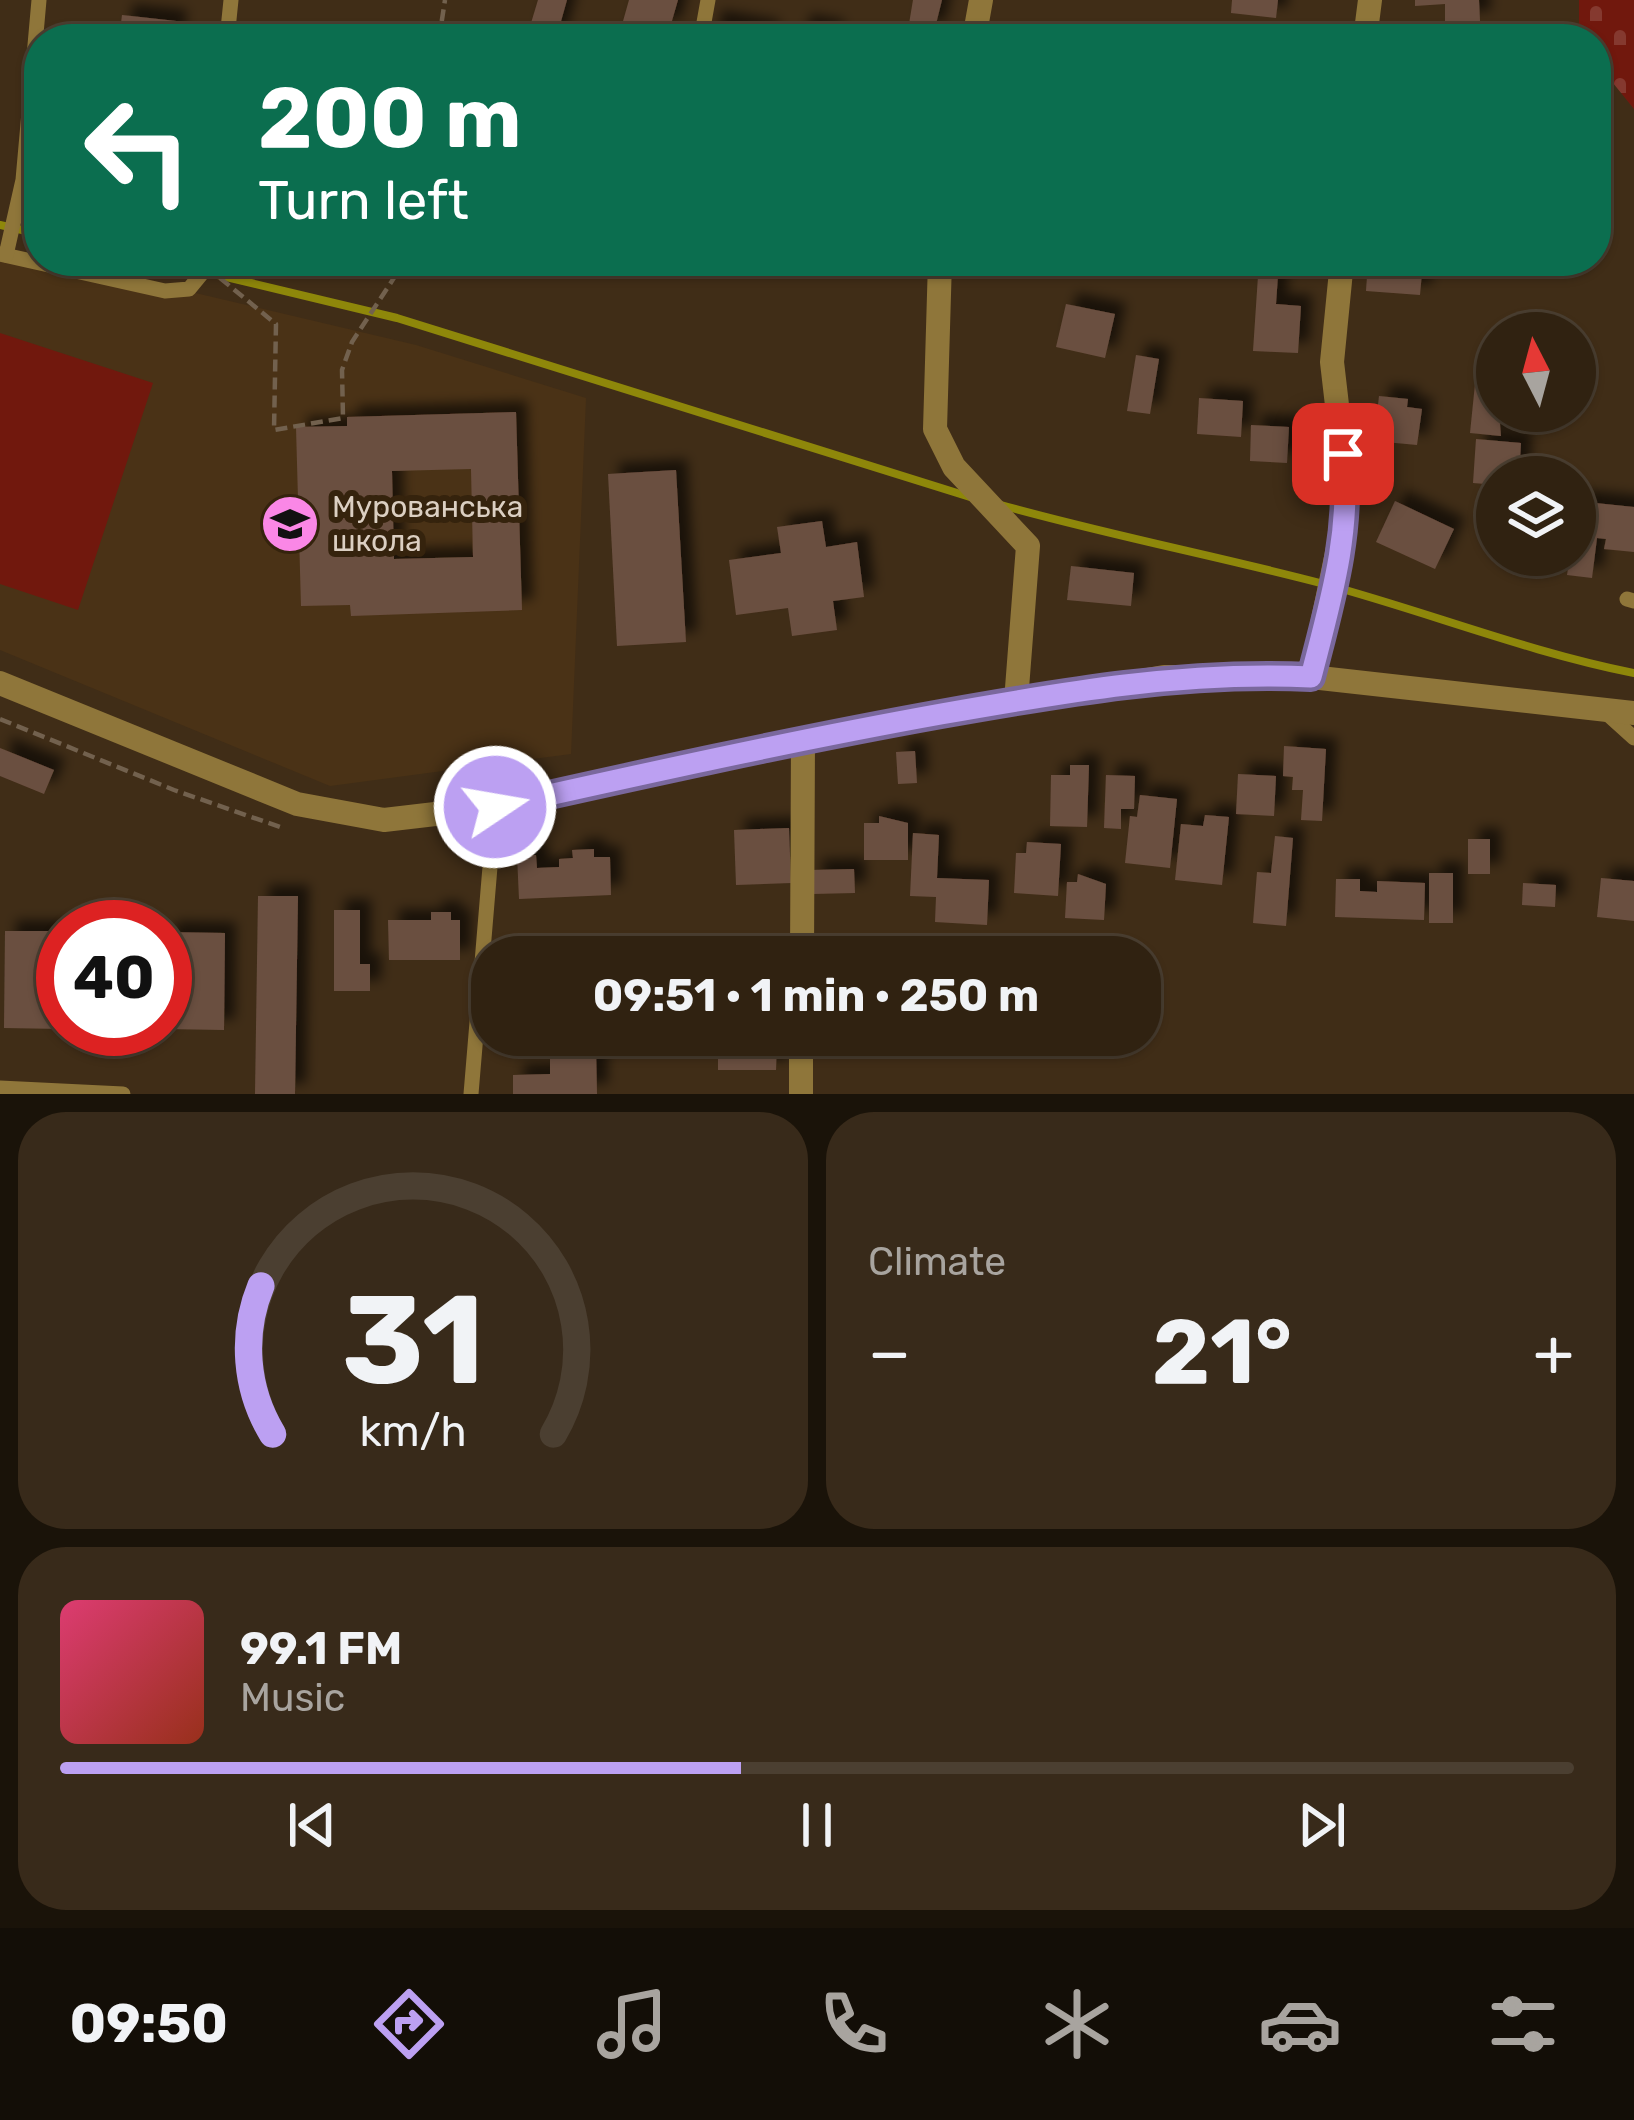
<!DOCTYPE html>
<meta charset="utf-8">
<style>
:root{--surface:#302211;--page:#382a1a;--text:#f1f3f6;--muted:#a8a49f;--line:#4b3f31;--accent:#bca0f2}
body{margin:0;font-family:Rubik,sans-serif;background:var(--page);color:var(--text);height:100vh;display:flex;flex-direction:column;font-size:45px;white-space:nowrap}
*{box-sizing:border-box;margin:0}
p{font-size:39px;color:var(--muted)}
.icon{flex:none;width:66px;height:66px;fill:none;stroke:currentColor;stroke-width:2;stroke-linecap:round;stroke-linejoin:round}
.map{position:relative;height:1094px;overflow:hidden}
.drawer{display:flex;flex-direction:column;gap:18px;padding:18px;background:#1a1309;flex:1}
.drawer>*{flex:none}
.top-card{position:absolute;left:24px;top:24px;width:1587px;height:252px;border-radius:48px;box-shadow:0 3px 9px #0004,0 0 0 3px var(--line);background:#0b6e4f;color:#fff;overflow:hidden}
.needle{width:78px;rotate:354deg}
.tools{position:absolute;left:1476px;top:312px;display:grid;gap:24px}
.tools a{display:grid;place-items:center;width:120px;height:120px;border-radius:50%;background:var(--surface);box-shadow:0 3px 9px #0004,0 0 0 3px var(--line);font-size:60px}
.speed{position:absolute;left:36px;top:900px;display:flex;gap:24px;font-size:60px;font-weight:700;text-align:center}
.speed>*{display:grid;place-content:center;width:156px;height:156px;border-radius:50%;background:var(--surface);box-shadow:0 3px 9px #0004,0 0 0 3px var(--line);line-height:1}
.speed .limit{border:18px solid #d22;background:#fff;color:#111}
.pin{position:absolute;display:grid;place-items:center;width:102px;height:102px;color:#fff;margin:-51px;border-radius:24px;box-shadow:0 6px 18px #0006}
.me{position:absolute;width:132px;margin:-66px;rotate:78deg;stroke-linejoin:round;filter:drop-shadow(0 0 9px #0008)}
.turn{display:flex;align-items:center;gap:42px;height:252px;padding:0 36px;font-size:54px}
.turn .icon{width:156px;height:156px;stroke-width:2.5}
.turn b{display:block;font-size:84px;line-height:102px}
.big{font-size:90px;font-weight:700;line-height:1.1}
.drawer .card{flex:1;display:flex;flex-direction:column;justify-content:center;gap:18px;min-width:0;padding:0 42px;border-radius:48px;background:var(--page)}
.drawer .dial{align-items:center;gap:0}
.dial svg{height:312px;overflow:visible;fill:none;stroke:var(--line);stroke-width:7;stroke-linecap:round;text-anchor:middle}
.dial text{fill:var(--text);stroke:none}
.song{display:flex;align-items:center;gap:36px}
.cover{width:144px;height:144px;border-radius:18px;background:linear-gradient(135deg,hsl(340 70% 55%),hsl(10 70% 35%))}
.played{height:12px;border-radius:6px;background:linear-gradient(90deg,var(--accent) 45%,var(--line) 45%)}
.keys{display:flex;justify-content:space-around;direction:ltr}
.heat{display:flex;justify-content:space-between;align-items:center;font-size:66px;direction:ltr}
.drawer .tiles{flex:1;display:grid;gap:18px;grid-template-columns:1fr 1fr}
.card:last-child{grid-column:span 2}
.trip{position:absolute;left:471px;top:936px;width:690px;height:120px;border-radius:48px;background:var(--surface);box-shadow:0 3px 9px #0004,0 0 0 3px var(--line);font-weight:700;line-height:120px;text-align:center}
.tabs{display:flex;height:192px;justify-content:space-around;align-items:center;background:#130e07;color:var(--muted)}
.tabs .icon{width:84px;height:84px}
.tabs .current{color:var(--accent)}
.tabs b{font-size:54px;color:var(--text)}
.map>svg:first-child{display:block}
.built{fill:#4a3216}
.cemetery{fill:url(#cemetery-stones)}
.garden{fill:#71180d}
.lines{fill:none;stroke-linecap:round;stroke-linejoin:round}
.stream{stroke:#8e870a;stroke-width:8}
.building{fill:#6b4f40;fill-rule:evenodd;filter:url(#shadow)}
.path{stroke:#72614e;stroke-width:4.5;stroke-dasharray:12 6;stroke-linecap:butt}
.service{stroke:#8f763a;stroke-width:15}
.minor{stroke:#8f763a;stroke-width:24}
.tertiary{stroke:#8f763a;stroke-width:24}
.route-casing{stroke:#7a689d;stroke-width:30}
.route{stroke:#bca0f2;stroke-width:21}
.labels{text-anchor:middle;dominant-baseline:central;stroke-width:12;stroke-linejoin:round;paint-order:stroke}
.poi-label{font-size:30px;fill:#dbcfc2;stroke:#35230d;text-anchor:start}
</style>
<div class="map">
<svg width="1634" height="1094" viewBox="0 0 1634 1094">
<defs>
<pattern id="cemetery-stones" width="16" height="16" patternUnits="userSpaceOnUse" patternTransform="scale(3)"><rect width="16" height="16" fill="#71180d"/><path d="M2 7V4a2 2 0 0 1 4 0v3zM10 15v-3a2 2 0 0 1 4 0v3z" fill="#85392f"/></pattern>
<filter id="shadow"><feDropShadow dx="11" dy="-11" stdDeviation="6" flood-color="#0009"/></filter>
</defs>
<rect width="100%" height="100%" fill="#402d17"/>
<path class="built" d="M 0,247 L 416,345 L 586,398 L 571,754 L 330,786 L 0,650 Z"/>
<path class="cemetery" d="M 1579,0 L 1634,0 L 1634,109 L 1596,62 L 1596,39 L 1579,39 Z"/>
<path class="garden" d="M 0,333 L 153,383 L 78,610 L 0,584 Z"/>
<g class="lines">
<g class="stream">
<path d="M 0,225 L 39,234"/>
<path d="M 159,261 L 397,318 L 970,497"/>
<path d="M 1001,505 C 1108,535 1217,556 1324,584 C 1428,612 1528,652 1634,673"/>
</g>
</g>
<g class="building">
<path d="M 538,0 L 567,0 L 556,39 L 528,33 Z"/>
<path d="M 629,0 L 678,0 L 669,31 L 657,27 L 654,39 L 618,39 Z"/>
<path d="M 913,0 L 942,0 L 934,32 L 908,30 Z"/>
<path d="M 1232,0 L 1278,0 L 1276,18 L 1231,13 Z"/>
<path d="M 1415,0 L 1479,0 L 1480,21 L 1445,23 L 1445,4 L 1415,6 Z"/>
<path d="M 122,15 L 176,21 L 174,39 L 119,39 Z"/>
<path d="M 711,21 L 769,31 L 768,39 L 708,39 Z"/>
<path d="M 800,25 L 834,31 L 832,39 L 796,39 Z"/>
<path d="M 1259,261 L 1279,261 L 1276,304 L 1301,306 L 1298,353 L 1253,351 Z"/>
<path d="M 1368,261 L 1423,261 L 1420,295 L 1366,291 Z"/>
<path d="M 1066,304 L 1115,314 L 1105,358 L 1056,347 Z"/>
<path d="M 1136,355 L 1159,359 L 1150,414 L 1127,411 Z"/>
<path d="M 1475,384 L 1497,386 L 1501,436 L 1470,433 Z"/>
<path d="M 1379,396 L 1408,399 L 1407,407 L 1422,409 L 1417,445 L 1374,441 Z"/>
<path d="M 1199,398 L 1243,401 L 1241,437 L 1197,434 Z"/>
<path d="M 516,412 L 522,610 L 351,616 L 350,605 L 301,606 L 296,427 L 347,426 L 347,417 ZM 471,469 L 473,557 L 394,559 L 392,471 Z"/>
<path d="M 1251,425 L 1289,427 L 1287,463 L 1250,461 Z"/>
<path d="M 1476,439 L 1521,443 L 1519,477 L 1497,477 L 1497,485 L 1473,483 Z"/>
<path d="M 676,470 L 686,642 L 617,646 L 608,474 Z"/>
<path d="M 1395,501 L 1454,529 L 1435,569 L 1376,542 Z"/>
<path d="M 1576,501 L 1634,507 L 1634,552 L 1604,549 L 1606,539 L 1597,538 L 1592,578 L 1567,575 L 1570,555 L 1575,555 Z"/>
<path d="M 822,521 L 826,547 L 857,542 L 864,597 L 833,601 L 837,630 L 792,636 L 788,608 L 736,615 L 729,560 L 781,553 L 777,527 Z"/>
<path d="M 1071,566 L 1134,573 L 1131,606 L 1067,600 Z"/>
<path d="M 1284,746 L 1326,749 L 1322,821 L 1301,820 L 1303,790 L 1292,790 L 1293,777 L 1283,776 Z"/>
<path d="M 0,748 L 54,770 L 44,794 L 0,776 Z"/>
<path d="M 915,751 L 917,783 L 898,784 L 896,752 Z"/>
<path d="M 1070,765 L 1089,765 L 1087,827 L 1050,826 L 1051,775 L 1070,775 Z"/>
<path d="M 1238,774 L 1276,776 L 1274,816 L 1236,814 Z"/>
<path d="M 1106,775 L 1135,776 L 1134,809 L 1121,809 L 1121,829 L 1104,828 Z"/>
<path d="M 1140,795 L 1177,799 L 1170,868 L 1125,863 L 1130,816 L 1137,817 Z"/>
<path d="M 1205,815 L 1229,817 L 1222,885 L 1175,880 L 1181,824 L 1203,826 Z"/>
<path d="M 879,816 L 908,823 L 908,860 L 864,860 L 864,823 L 879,823 Z"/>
<path d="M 789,828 L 791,883 L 736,885 L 734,830 Z"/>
<path d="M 913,833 L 939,835 L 937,878 L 989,880 L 987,925 L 935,922 L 936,897 L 910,896 Z"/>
<path d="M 1275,836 L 1293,838 L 1286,926 L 1253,923 L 1257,872 L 1271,873 Z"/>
<rect x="1468" y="839" width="22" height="35"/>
<path d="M 1027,842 L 1061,844 L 1058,896 L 1014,893 L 1016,853 L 1026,853 Z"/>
<path d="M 594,849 L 594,857 L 610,857 L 611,895 L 519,899 L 517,855 L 536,855 L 537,868 L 559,867 L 559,859 L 573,858 L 572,850 Z"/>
<path d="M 854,869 L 855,893 L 812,894 L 811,870 Z"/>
<rect x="1429" y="873" width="24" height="50"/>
<path d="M 1078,874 L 1106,884 L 1104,920 L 1065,918 L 1067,882 L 1077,882 Z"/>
<path d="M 1601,878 L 1634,881 L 1634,921 L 1597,917 Z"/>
<path d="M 1336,879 L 1360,879 L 1360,891 L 1377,892 L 1377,881 L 1425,883 L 1424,920 L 1335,917 Z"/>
<path d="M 1523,883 L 1556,885 L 1555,907 L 1522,905 Z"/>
<path d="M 258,896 L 298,896 L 295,1094 L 255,1094 Z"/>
<path d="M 334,910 L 360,910 L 360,964 L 370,964 L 370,991 L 334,991 Z"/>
<path d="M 431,912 L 451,912 L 451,920 L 460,920 L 460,960 L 389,960 L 388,920 L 431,920 Z"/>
<path d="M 5,931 L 63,931 L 63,1029 L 4,1028 Z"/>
<path d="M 165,932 L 225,933 L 224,1030 L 165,1029 Z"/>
<path d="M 718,1038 L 777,1038 L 776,1070 L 718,1070 Z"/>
<path d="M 550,1047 L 596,1047 L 597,1094 L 513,1094 L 513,1075 L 550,1074 Z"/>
</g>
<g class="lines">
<g class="path">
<path d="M 439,39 L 445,0"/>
<path d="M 220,278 L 276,324 L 274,430 L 343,418 L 342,370 L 352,342 L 405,261"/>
<path d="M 0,719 L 174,790 L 283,828"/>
</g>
<g class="service">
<path d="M 227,39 L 231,0"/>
<path d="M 701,39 L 708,0"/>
<path d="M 0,254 L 165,291 L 189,289 L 203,272 L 204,261"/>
<path d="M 6,255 L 23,180 L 39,0"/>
<path d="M 1627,599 L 1634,601"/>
<path d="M 1603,710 L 1634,738"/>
<path d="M 0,1088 L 123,1094"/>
<path d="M 471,1094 L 495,807"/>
</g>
<g class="minor">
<path d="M 974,39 L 981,0"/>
<path d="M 1365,39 L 1370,0"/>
<path d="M 940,261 L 935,429 L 954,467 L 1028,546 L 1016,701"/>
<path d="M 1311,677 L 1348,500 L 1332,362 L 1342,261"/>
<path d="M 802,957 L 803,739"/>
<path d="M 801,1094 L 801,1035"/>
</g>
<path class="tertiary" d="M 0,683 L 297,804 L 384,820 L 495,807 L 803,739 L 1164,677 L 1311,677 L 1634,713"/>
</g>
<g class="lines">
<g class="route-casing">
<path id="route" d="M 495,807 C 643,774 791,741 941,714 C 1065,692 1185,671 1311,677 C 1330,603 1352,531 1343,454"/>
</g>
<use href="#route" class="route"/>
</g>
<defs>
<g id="school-disc" transform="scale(3)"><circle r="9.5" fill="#fa87e6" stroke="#35230d"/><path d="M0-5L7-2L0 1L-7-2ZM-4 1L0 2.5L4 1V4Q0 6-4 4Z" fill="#111"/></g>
</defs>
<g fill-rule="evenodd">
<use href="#school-disc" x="290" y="524"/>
</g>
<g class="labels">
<g class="poi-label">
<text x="332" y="507">Мурованська<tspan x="332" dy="34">школа</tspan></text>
</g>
</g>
</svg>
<div class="tools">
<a><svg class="needle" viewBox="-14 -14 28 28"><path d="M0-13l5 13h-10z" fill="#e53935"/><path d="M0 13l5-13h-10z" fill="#a8a49f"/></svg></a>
<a><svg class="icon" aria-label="layers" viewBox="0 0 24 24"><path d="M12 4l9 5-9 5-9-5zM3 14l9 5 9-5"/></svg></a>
</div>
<div class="speed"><div class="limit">40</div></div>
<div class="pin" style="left:1343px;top:454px;background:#d93025"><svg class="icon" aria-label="arrive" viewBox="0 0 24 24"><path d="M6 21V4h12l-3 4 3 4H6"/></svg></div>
<svg class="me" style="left:495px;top:807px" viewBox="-20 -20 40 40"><circle r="17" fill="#bca0f2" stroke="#fff" stroke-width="3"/><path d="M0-11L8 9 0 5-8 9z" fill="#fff"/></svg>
<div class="trip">09:51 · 1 min · 250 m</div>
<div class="top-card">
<div class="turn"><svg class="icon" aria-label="left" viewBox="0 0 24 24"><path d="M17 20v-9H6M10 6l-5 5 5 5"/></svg><div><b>200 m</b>Turn left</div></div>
</div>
</div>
<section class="drawer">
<div class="tiles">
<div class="card dial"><svg viewBox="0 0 100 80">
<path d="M14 69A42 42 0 1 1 86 69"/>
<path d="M14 69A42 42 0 0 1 11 31" stroke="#bca0f2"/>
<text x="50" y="56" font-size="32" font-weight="700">31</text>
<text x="50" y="72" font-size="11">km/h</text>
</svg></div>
<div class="card"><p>Climate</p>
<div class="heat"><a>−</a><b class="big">21°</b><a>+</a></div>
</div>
<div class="card">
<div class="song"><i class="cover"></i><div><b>99.1 FM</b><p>Music</p></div></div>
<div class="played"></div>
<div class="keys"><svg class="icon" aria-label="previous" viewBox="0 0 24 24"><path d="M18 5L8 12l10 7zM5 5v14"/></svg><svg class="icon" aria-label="pause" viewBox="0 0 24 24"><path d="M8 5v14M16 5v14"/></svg><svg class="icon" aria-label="next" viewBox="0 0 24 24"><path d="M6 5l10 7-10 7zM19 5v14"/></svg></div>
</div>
</div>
</section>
<nav class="tabs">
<b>09:50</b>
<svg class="icon current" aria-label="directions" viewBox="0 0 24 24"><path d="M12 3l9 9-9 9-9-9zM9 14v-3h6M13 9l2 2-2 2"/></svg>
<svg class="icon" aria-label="music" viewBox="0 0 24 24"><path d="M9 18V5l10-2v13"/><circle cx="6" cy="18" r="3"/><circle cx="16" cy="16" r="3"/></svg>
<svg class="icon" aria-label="phone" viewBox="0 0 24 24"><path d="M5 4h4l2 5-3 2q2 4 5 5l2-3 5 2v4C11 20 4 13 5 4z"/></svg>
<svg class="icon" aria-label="climate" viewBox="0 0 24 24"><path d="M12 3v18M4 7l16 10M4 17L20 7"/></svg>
<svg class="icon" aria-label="car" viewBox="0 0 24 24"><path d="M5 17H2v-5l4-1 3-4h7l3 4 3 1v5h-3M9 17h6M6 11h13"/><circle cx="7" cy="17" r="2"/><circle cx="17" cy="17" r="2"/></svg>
<svg class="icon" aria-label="filters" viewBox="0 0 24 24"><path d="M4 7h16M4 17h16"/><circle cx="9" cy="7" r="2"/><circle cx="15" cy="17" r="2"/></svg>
</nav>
